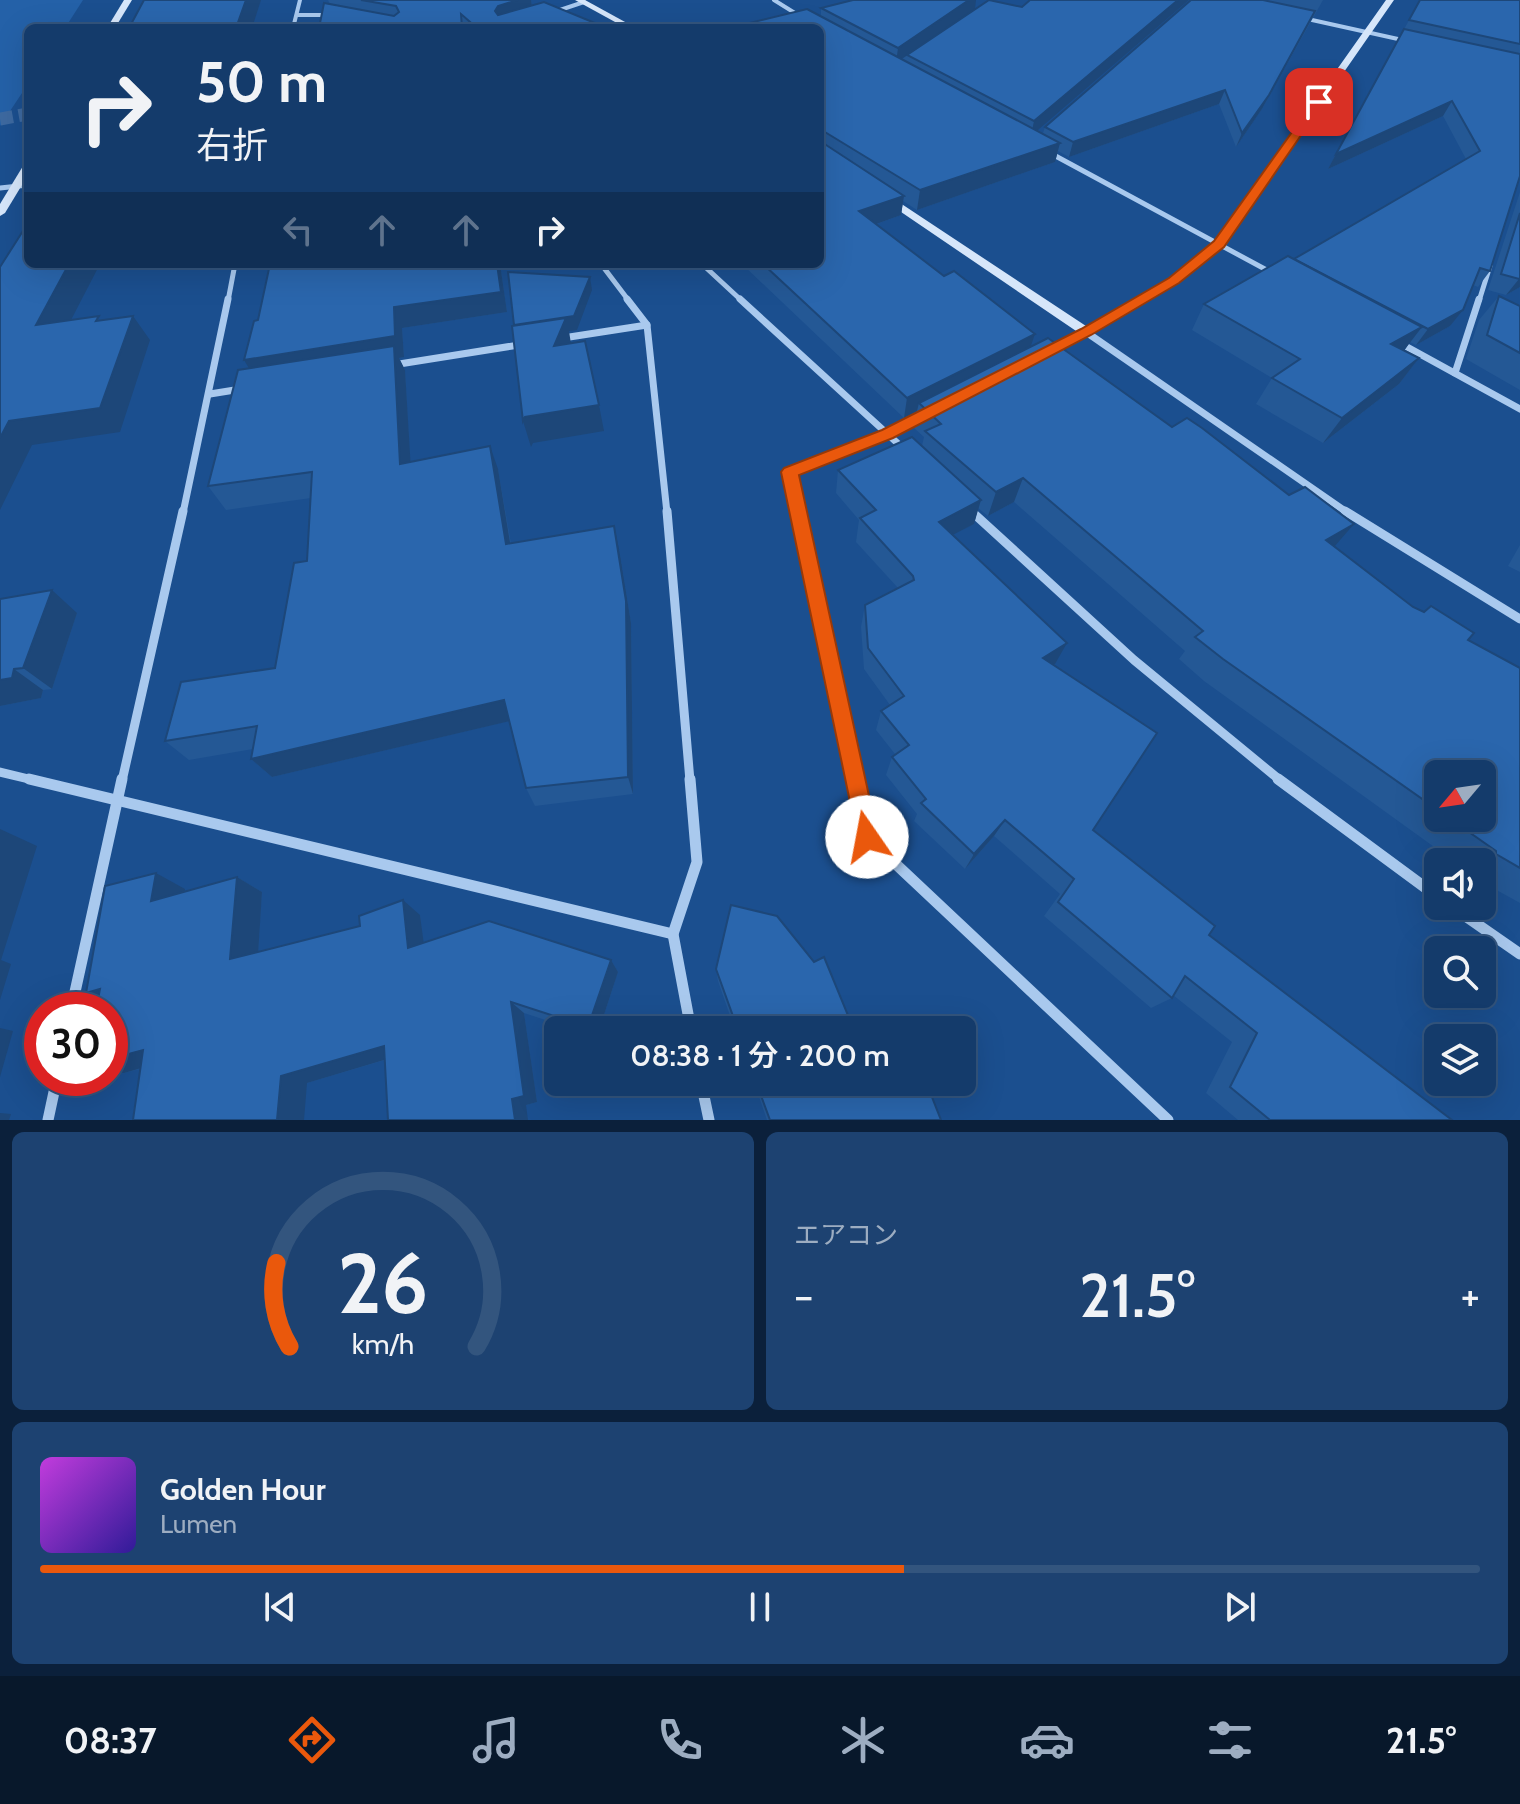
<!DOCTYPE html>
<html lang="ja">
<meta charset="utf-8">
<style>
:root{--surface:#143b6b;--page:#1d4271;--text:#f1f3f6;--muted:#9dadc1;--line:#33557e;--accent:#ea580c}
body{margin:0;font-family:Cabin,"Noto Sans JP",sans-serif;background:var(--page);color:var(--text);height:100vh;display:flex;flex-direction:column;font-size:30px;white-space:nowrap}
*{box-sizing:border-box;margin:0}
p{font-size:26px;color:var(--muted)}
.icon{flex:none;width:44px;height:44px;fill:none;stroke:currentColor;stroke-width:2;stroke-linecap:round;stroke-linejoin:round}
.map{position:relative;height:1120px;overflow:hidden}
.drawer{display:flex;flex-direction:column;gap:12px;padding:12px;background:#0b203b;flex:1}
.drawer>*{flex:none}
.hud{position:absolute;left:24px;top:24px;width:800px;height:244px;border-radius:12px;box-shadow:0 8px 32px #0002,0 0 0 2px var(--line);background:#143b6b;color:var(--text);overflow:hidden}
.needle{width:52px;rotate:241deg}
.buttons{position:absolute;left:1424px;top:760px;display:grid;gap:16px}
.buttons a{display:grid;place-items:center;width:72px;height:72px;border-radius:12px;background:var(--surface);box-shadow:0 8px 32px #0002,0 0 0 2px var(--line);font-size:40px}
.speed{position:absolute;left:24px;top:992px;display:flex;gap:16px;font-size:40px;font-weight:700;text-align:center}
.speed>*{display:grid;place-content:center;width:104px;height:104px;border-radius:50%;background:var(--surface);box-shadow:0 8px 32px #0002,0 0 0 2px var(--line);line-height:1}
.speed .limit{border:12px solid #d22;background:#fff;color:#111}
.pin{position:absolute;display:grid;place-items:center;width:68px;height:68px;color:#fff;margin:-34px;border-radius:16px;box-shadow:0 4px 12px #0006}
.me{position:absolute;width:88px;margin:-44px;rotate:348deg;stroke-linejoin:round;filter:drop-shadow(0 0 6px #0008)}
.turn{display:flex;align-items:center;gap:28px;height:168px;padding:0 40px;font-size:36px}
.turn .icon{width:104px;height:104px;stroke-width:2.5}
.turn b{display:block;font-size:56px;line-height:68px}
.lanes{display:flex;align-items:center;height:76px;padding:0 40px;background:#0003;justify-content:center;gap:40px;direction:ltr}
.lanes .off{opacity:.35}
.big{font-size:60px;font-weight:600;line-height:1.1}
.drawer .widget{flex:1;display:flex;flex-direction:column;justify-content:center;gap:12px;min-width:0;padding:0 28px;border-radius:12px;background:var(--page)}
.drawer .dial{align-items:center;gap:0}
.dial svg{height:208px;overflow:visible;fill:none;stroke:var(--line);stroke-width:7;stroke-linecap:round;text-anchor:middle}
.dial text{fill:var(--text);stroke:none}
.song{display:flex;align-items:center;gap:24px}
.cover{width:96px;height:96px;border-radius:12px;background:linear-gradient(135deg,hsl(290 70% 55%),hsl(250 70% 35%))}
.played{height:8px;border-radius:4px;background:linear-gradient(90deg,var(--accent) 60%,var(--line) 60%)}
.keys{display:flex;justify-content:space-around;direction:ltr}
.heat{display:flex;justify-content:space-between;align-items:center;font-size:44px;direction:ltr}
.drawer .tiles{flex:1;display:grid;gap:12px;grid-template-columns:1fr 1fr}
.widget:last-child{grid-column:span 2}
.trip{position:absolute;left:544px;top:1016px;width:432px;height:80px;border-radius:12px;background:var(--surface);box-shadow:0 8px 32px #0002,0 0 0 2px var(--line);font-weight:600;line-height:80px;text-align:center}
.tab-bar{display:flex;height:128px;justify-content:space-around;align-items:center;background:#08182b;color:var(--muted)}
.tab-bar .icon{width:56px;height:56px}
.tab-bar .selected{color:var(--accent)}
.tab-bar b{font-size:36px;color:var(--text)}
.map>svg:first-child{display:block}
.green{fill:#2461a8}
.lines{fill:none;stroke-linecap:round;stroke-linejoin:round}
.highway-tunnel{stroke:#3d69a0;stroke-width:13;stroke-dasharray:13 6;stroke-linecap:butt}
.street-far4{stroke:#a9c9ee;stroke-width:4}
.street-far3{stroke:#a9c9ee;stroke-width:5}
.street-far2{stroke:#a9c9ee;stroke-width:7}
.street-far1{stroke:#a9c9ee;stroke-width:9}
.street{stroke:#a9c9ee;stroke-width:11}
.secondary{fill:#d6e6fa;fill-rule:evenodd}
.wall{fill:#245895;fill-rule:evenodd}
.shaded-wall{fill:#1d4779}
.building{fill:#2a66ad;stroke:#1d4779;stroke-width:2}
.route{fill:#ea580c;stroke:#983908;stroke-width:2}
</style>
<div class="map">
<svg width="1520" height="1120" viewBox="0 0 1520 1120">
<rect width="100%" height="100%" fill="#1b4f8f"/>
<path class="green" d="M 0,0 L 83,0 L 65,28 L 28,28 L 28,84 L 0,126 Z"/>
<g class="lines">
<path class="highway-tunnel" d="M 0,119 L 28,114"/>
<g class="street-far4">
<path d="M 774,0 L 819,28"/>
<path d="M 554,12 L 584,2"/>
<path d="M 297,15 L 332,15"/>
<path d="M 1303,18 L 1407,41"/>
<path d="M 293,28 L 300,0"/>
</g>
<g class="street-far3">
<path d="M 1050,153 L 1274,274"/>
<path d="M 0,188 L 28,185"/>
<path d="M 601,264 L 629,301"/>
<path d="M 702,264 L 742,301"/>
<path d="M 228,301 L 235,264"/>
<path d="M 1479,301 L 1490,266"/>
</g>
<g class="street-far2">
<path d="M 627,299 L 647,325 L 667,513"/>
<path d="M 740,299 L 905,450"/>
<path d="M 563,338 L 647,325"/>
<path d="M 1398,342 L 1520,409"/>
<path d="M 1049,351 L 1086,332 L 1348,513"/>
<path d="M 393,365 L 525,344"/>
<path d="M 1455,373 L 1479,299"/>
<path d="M 210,394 L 241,389"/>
<path d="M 183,513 L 228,299"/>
<path d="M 799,513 L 790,472 L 923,416"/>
</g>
<g class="street-far1">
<path d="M 667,511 L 690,781"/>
<path d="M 798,511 L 855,781"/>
<path d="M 971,511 L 1134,660 L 1281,781"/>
<path d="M 1345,511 L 1520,619"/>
<path d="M 0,772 L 37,781"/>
<path d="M 122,781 L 183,511"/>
</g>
<g class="street">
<path d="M 29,779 L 673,934"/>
<path d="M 690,779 L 697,862 L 673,934 L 691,1030"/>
<path d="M 855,779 L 867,837 L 1168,1120"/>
<path d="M 1278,779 L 1438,897"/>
<path d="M 1451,906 L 1520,954"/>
<path d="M 71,1010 L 122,779"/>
<path d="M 701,1082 L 709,1120"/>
<path d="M 48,1120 L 57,1078"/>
</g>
<g class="secondary">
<path d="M 124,0 L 132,0 L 115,28 L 107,28 Z"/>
<path d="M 575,0 L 585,0 L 636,28 L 626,28 Z"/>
<path d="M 1386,0 L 1394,0 L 1223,246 L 1178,282 L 1090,335 L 1082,335 L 879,197 L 888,195 L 1086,326 L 1170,278 L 1215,242 Z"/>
<path d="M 28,163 L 28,175 L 5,213 L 0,216 L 0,204 L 23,166 Z"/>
</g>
</g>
<g class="wall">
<path d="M 328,0 L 531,0 L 532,6 L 607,28 L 319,28 L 330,4 Z"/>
<path d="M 1189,0 L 1037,130 L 1043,133 L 1045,127 L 1191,0 L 1323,0 L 1262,109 L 1236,147 L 1219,104 L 1069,157 L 1058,151 L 1055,162 L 917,210 L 903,201 L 901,215 L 877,224 L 1031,347 L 1334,547 L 1413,607 L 1468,640 L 1520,668 L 1520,903 L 1482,882 L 1482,862 L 1455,862 L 1204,681 L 1179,659 L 1185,651 L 1014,502 L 988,516 L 978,508 L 974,524 L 953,534 L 1055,664 L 1054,665 L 1093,830 L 1209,935 L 1452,1120 L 1238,1120 L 1206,1093 L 1232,1042 L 1173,995 L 1172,998 L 1151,1008 L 1044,916 L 1060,894 L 994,836 L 965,869 L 914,821 L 917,814 L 886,775 L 892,757 L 895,754 L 876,730 L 881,711 L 890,705 L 864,669 L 861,627 L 865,605 L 898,588 L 856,542 L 859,520 L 836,493 L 838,470 L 922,446 L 924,437 L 914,428 L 917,411 L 904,418 L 742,264 L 820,264 L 821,8 L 975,9 ZM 1438,774 L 1482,818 L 1438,818 Z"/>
<path d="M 1420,0 L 1520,0 L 1520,176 L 1490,271 L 1478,287 L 1473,285 L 1450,326 L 1416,345 L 1410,342 L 1404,351 L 1419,358 L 1399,384 L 1323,443 L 1256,404 L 1272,378 L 1192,330 L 1204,304 L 1294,259 L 1466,159 L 1443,116 L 1328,169 Z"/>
<path d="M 1520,192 L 1520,287 L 1506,295 L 1488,290 Z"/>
<path d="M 270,264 L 500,264 L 507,312 L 402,328 L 404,357 L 399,358 L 405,370 L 410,462 L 498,469 L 511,544 L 619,549 L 631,623 L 633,794 L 535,806 L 526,788 L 509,721 L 272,777 L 251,759 L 253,749 L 189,760 L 165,741 L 275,668 L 307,561 L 311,498 L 226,510 L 208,486 L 249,368 Z"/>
<path d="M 1499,296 L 1520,306 L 1520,390 L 1466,359 L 1479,320 Z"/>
<path d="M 1520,545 L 1520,572 L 1508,566 Z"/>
<path d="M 0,599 L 77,613 L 52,689 L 43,690 L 41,698 L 0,706 Z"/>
<path d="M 237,877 L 262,892 L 258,952 L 420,915 L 423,942 L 611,960 L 618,972 L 599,1030 L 576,1030 L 524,1013 L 537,1102 L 526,1105 L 385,1060 L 307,1083 L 140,1069 L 124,1073 L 110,1071 L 110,1010 L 98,997 L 86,993 L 185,889 L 184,892 Z"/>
<path d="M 716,969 L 854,1030 L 735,1030 L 718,981 Z"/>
<path d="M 754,1082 L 876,1082 L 879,1089 L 941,1120 L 767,1120 Z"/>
</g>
<g class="shaded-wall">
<path d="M 246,0 L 261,0 L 252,28 L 236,28 Z"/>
<path d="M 518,0 L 531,0 L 533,13 L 502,24 L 495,11 L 498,6 Z"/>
<path d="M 969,0 L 976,0 L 975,9 L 896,63 L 898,48 Z"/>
<path d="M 1178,0 L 1189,0 L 1031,136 L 1034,121 Z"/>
<path d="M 1315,11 L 1262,109 L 1236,147 L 1242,133 Z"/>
<path d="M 1225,90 L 1219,104 L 1069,157 L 1073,142 Z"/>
<path d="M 1452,101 L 1443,116 L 1328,169 L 1336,154 Z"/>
<path d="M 1060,143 L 1055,162 L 917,210 L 920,190 Z"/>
<path d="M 904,196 L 901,215 L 857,231 L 859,211 Z"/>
<path d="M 69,264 L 100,264 L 56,349 L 36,325 Z"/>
<path d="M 497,264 L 500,264 L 507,312 L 402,328 L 404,357 L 399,358 L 405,370 L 412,487 L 256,380 L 244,360 L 394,307 Z"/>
<path d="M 590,277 L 592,290 L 577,330 L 569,331 L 571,344 L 560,371 L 518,339 Z"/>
<path d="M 1520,278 L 1520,287 L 1506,295 L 1519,279 Z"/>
<path d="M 1463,310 L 1450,326 L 1416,345 L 1428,329 Z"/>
<path d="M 133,316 L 150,340 L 120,432 L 32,445 L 0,510 L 0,438 L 9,421 Z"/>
<path d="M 1422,327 L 1402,353 L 1391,344 Z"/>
<path d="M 1035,334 L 1028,354 L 919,403 L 917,411 L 904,418 L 907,398 Z"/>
<path d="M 1419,358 L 1399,384 L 1323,443 L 1342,418 Z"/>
<path d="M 599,405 L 604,431 L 533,443 L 531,447 L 523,421 L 525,417 Z"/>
<path d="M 490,446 L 498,469 L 514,567 L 506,544 Z"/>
<path d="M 1023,478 L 1014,502 L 988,516 L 996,492 Z"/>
<path d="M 981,500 L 974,524 L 933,545 L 939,522 Z"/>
<path d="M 1354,524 L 1334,547 L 1326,540 Z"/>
<path d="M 614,526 L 619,549 L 631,623 L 633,794 L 628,777 Z"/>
<path d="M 52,590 L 77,613 L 52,689 L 23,668 Z"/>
<path d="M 1067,643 L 1055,664 L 1032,679 L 1043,658 Z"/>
<path d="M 14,669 L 43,690 L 41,698 L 0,706 L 0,680 Z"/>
<path d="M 504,700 L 514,720 L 272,777 L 251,759 Z"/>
<path d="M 1005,820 L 994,836 L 965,869 L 974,854 Z"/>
<path d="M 0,829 L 37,846 L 1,960 L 11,964 L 0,1000 Z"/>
<path d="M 156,873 L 185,889 L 181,916 L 151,901 Z"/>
<path d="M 237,877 L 262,892 L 257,971 L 230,959 Z"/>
<path d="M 403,900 L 420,915 L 426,960 L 408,948 Z"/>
<path d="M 611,960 L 618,972 L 599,1030 L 590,1030 L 588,1027 Z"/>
<path d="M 100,989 L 121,1004 L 86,993 Z"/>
<path d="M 511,1002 L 524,1013 L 537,1102 L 526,1105 L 528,1120 L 515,1120 L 512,1099 Z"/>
<path d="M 0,1028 L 13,1031 L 0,1077 Z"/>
<path d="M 384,1046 L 404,1054 L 307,1083 L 304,1120 L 277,1120 L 281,1076 Z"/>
<path d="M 143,1050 L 176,1058 L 124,1073 L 110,1071 L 110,1059 Z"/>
<path d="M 0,1113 L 11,1114 L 9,1120 L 0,1120 Z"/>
</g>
<g class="building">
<path d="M 144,0 L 246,0 L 236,28 L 129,28 Z"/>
<path d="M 361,0 L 518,0 L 498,6 L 495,11 L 498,15 L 544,2 L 607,28 L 477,28 L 461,14 L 462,28 L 319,28 L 324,3 L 394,16 L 399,12 L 396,6 Z"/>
<path d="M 853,0 L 969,0 L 898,48 L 821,8 Z"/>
<path d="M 989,0 L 1022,7 L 1030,0 L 1178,0 L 1034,121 L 907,55 Z"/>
<path d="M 1191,0 L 1263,0 L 1315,11 L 1269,95 L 1242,133 L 1225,90 L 1073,142 L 1045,127 Z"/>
<path d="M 1420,0 L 1520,0 L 1520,44 L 1409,20 Z"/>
<path d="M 807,9 L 1060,143 L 920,190 L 820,129 L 820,28 L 729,28 Z"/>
<path d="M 1404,29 L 1520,54 L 1520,176 L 1490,271 L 1480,268 L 1463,310 L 1428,329 L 1294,259 L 1480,151 L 1452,101 L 1336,154 Z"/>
<path d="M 820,141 L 904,196 L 859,211 L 944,276 L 954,271 L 1035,334 L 907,398 L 763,264 L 820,264 Z"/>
<path d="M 1520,213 L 1520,278 L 1519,279 L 1501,274 Z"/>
<path d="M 28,223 L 28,264 L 69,264 L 36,325 L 99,316 L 96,321 L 133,316 L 100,408 L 9,421 L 0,438 L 0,267 Z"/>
<path d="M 1288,256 L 1422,327 L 1391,344 L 1419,358 L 1342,418 L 1272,378 L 1300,359 L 1204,304 Z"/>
<path d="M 270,264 L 497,264 L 501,292 L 394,307 L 395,336 L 244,360 L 254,321 L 258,320 Z"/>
<path d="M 508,272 L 590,277 L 574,316 L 514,325 Z"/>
<path d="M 1499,296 L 1520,306 L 1520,353 L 1487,335 Z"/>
<path d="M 566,318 L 554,346 L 585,341 L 599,405 L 525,417 L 523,421 L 512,326 Z"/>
<path d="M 1048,338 L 1172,427 L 1187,418 L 1202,428 L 1289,495 L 1305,487 L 1354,524 L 1326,540 L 1413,607 L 1424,612 L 1431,606 L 1474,633 L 1468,640 L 1520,668 L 1520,868 L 1496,854 L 1496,851 L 1449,818 L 1482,818 L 1482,774 L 1438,774 L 1438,810 L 1223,659 L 1195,637 L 1203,631 L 1023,478 L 996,492 L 925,431 L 941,424 L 919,403 Z"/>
<path d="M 394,346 L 400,464 L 490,446 L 506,544 L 614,526 L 626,601 L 628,777 L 526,788 L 504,700 L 251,759 L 257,726 L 165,741 L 181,682 L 275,668 L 294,563 L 307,561 L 312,472 L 208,486 L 238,370 Z"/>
<path d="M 912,437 L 981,500 L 939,522 L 1067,643 L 1043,658 L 1157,733 L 1093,830 L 1215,926 L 1209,935 L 1452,1120 L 1270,1120 L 1230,1087 L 1257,1033 L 1185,976 L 1172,998 L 1058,902 L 1074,879 L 1005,820 L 974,854 L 921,803 L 926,799 L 892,757 L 909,745 L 881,711 L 904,696 L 868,648 L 865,605 L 914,580 L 913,576 L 860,518 L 876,510 L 838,470 Z"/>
<path d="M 52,590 L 23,668 L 14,669 L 12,678 L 0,680 L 0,599 Z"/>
<path d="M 156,873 L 151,901 L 237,877 L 230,959 L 360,926 L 359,916 L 403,900 L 408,948 L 489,921 L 611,960 L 588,1027 L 511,1002 L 524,1096 L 512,1099 L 515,1120 L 388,1120 L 384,1046 L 281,1076 L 277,1120 L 133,1120 L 143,1050 L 110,1059 L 110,1010 L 96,1010 L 100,989 L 86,993 L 105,886 Z"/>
<path d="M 731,905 L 777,916 L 814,962 L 824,957 L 854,1030 L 738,1030 L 716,969 Z"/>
<path d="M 756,1082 L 876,1082 L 879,1089 L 896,1082 L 926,1082 L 941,1120 L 770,1120 Z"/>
</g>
<path class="route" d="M 1315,100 L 1324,102 L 1224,247 L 1179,283 L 1091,335 L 893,438 L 799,475 L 878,837 L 875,845 L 867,848 L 859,845 L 781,472 L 784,468 L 882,430 L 1081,329 L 1169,278 L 1214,241 Z"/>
</svg>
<div class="buttons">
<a><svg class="needle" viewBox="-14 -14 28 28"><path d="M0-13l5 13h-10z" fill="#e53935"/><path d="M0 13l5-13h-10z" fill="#9dadc1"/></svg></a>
<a><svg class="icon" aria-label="sound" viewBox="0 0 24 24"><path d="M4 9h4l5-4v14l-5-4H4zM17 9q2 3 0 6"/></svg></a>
<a><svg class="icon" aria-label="search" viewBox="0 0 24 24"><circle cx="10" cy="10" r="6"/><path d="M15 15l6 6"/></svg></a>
<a><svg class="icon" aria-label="layers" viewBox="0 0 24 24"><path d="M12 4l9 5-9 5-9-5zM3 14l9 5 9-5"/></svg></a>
</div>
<div class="speed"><div class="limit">30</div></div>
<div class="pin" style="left:1319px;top:102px;background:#d93025"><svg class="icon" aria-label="arrive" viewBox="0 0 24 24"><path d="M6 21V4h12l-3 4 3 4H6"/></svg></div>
<svg class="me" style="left:867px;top:837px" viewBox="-20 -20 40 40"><circle r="19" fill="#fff"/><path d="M0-13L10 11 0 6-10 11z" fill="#ea580c"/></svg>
<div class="trip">08:38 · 1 分 · 200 m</div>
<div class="hud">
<div class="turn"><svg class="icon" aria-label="right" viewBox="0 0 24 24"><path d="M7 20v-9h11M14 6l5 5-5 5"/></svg><div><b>50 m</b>右折</div></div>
<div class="lanes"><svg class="icon off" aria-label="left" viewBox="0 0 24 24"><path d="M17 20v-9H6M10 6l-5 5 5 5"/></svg><svg class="icon off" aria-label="ahead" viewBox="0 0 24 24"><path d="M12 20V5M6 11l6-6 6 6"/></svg><svg class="icon off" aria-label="ahead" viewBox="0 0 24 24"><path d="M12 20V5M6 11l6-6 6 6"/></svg><svg class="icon" aria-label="right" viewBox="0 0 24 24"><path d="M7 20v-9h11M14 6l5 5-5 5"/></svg></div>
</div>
</div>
<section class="drawer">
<div class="tiles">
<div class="widget dial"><svg viewBox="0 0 100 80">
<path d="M14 69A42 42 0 1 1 86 69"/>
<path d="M14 69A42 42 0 0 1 9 37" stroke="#ea580c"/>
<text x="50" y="56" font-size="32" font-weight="700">26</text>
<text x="50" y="72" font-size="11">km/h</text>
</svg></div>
<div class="widget"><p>エアコン</p>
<div class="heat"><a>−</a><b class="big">21.5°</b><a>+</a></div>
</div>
<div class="widget">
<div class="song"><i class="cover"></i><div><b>Golden Hour</b><p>Lumen</p></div></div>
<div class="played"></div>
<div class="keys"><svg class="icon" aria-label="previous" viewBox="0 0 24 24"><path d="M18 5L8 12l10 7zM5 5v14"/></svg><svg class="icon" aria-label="pause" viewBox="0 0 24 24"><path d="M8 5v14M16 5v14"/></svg><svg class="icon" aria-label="next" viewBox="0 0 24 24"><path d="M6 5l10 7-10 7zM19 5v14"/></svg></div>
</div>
</div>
</section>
<nav class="tab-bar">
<b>08:37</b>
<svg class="icon selected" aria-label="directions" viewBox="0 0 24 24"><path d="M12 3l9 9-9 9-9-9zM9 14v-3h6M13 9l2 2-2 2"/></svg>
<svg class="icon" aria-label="music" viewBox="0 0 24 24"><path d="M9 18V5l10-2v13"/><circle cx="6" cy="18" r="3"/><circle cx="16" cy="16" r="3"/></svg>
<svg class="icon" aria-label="phone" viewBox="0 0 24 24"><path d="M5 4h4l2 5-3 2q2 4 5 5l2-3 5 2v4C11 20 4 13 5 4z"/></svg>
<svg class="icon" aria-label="climate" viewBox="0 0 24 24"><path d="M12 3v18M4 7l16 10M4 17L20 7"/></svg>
<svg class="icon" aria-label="car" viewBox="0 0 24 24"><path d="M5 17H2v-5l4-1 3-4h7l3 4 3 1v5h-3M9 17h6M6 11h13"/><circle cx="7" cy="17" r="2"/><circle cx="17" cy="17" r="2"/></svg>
<svg class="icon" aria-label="filters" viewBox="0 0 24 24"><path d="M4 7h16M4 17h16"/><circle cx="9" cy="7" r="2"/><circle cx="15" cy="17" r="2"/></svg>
<b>21.5°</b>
</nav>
